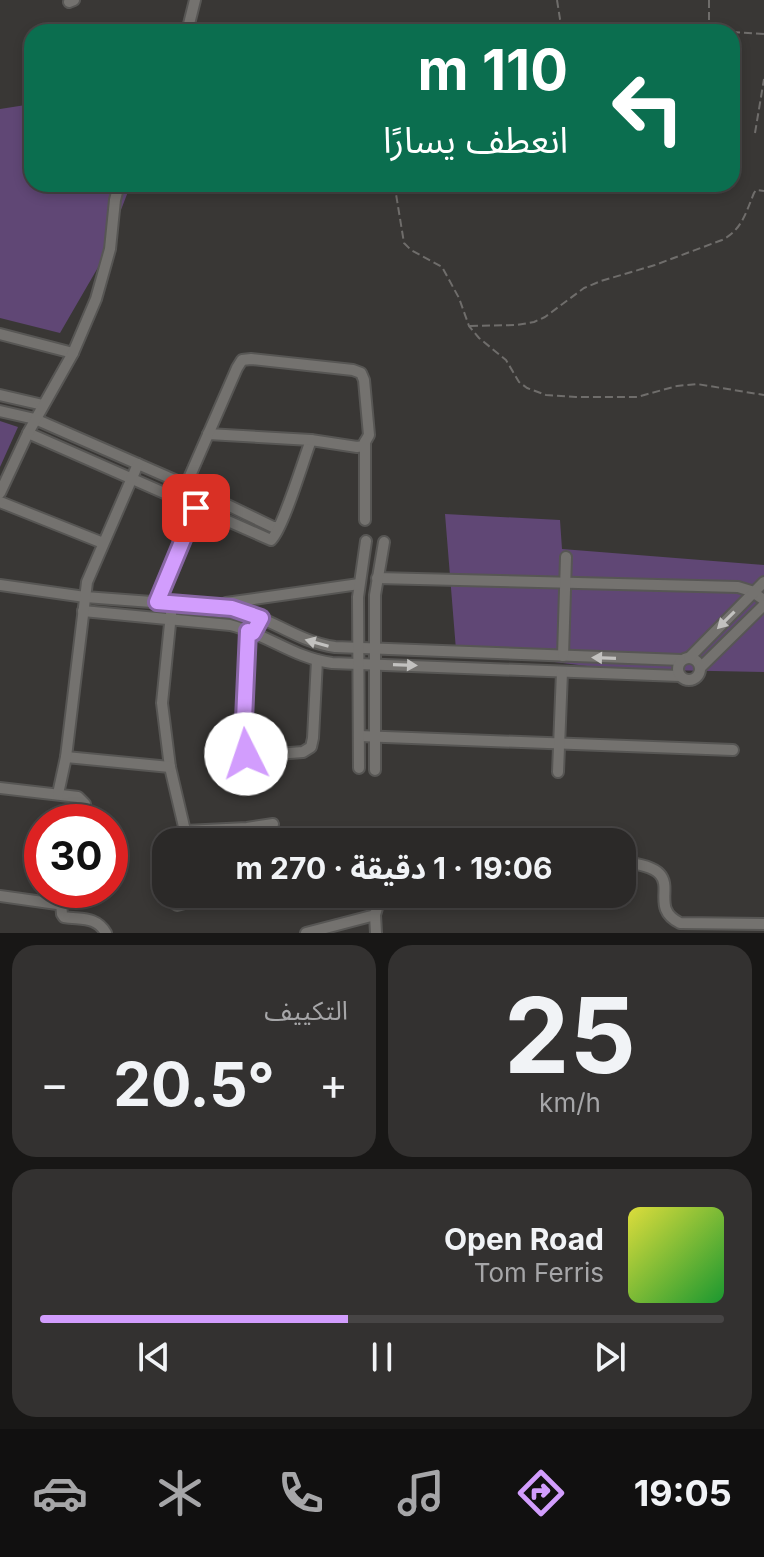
<!DOCTYPE html>
<html lang="ar">
<meta charset="utf-8">
<style>
:root{--surface:#2b2928;--page:#333130;--text:#f1f3f6;--muted:#a6a6a8;--line:#474545;--accent:#d29dfd}
body{margin:0;font-family:Inter,"Noto Sans Arabic",sans-serif;background:var(--page);color:var(--text);direction:rtl;height:100vh;display:flex;flex-direction:column;font-size:30px;white-space:nowrap}
*{box-sizing:border-box;margin:0}
p{font-size:26px;color:var(--muted)}
.icon{flex:none;width:44px;height:44px;fill:none;stroke:currentColor;stroke-width:2;stroke-linecap:round;stroke-linejoin:round}
.map{position:relative;height:933px;overflow:hidden;direction:ltr}
.drawer{display:flex;flex-direction:column;gap:12px;padding:12px;background:#181716;flex:1}
.drawer>*{flex:none}
.hud{position:absolute;left:24px;top:24px;width:716px;height:168px;border-radius:24px;box-shadow:0 4px 12px #0003,0 0 0 2px var(--line);direction:rtl;background:#0b6e4f;color:#fff;overflow:hidden}
.speed{position:absolute;left:24px;top:804px;display:flex;gap:16px;font-size:40px;font-weight:700;text-align:center}
.speed>*{display:grid;place-content:center;width:104px;height:104px;border-radius:50%;background:var(--surface);box-shadow:0 4px 12px #0003,0 0 0 2px var(--line);line-height:1}
.speed .limit{border:12px solid #d22;background:#fff;color:#111}
.pin{position:absolute;display:grid;place-items:center;width:68px;height:68px;color:#fff;margin:-34px;border-radius:16px;box-shadow:0 4px 12px #0006}
.me{position:absolute;width:88px;margin:-44px;rotate:356deg;stroke-linejoin:round;filter:drop-shadow(0 0 6px #0008)}
.turn{display:flex;align-items:center;gap:28px;height:168px;padding:0 40px;font-size:36px}
.turn .icon{width:104px;height:104px;stroke-width:2.5}
.turn b{display:block;font-size:56px;line-height:68px}
.big{font-size:60px;font-weight:700;line-height:1.1}
.drawer .tile{flex:1;display:flex;flex-direction:column;justify-content:center;gap:12px;min-width:0;padding:0 28px;border-radius:24px;background:var(--page)}
.drawer .dial{align-items:center;gap:0}
.dial b{font-size:104px;line-height:1}
.song{display:flex;align-items:center;gap:24px}
.cover{width:96px;height:96px;border-radius:12px;background:linear-gradient(135deg,hsl(60 70% 55%),hsl(130 70% 35%))}
.played{height:8px;border-radius:4px;background:linear-gradient(90deg,var(--accent) 45%,var(--line) 45%)}
.keys{display:flex;justify-content:space-around;direction:ltr}
.heat{display:flex;justify-content:space-between;align-items:center;font-size:44px;direction:ltr}
.drawer .tiles{flex:1;display:grid;gap:12px;grid-template-columns:1fr 1fr}
.tile:last-child{grid-column:span 2}
.trip{position:absolute;left:152px;top:828px;width:484px;height:80px;border-radius:24px;background:var(--surface);box-shadow:0 4px 12px #0003,0 0 0 2px var(--line);font-weight:700;line-height:80px;text-align:center;direction:rtl}
.dock{display:flex;height:128px;justify-content:space-around;align-items:center;background:#111010;color:var(--muted)}
.dock .icon{width:56px;height:56px}
.dock .on{color:var(--accent)}
.dock b{font-size:36px;color:var(--text)}
.map>svg:first-child{display:block}
.green{fill:#604775}
.lines{fill:none;stroke-linecap:round;stroke-linejoin:round}
.street-casing{stroke:#575654;stroke-width:14}
.path{stroke:#6f6d6b;stroke-width:2;stroke-dasharray:8 4;stroke-linecap:butt}
.street{stroke:#74726f;stroke-width:10}
.oneway{fill:#c2c1bf}
.route-casing{stroke:#8866a4;stroke-width:20}
.route{stroke:#d29dfd;stroke-width:14}
</style>
<div class="map">
<svg width="764" height="933" viewBox="0 0 764 933">
<rect width="100%" height="100%" fill="#393735"/>
<g class="green">
<path d="M 32,104 L 32,184 L 131,184 L 100,264 L 60,333 L 0,318 L 0,109 Z"/>
<path d="M 0,421 L 18,427 L 0,467 Z"/>
<path d="M 445,514 L 560,520 L 562,549 L 764,565 L 764,672 L 611,669 L 456,650 Z"/>
</g>
<g class="lines">
<g class="street-casing">
<g id="street">
<path d="M 69,2 L 74,0"/>
<path d="M 187,32 L 195,0"/>
<path d="M 0,334 L 73,353"/>
<path d="M 0,395 L 43,405"/>
<path d="M 0,411 L 35,419 L 186,485 L 273,527 L 278,527"/>
<path d="M 28,433 L 271,540 C 283,529 303,461 311,440"/>
<path d="M 208,434 L 311,440 L 357,447 L 363,446 L 365,442"/>
<path d="M 186,485 L 237,368 L 242,360 L 251,359 L 353,370 L 361,373 L 364,380 L 369,435 L 365,442 L 365,520"/>
<path d="M 0,493 L 28,433 L 73,353 L 96,299 L 110,249 L 115,200 L 119,184"/>
<path d="M 0,502 L 103,543"/>
<path d="M 377,578 L 738,587 L 751,591 L 764,600"/>
<path d="M 0,585 L 85,597 L 232,608 C 268,616 298,642 335,647 L 682,660"/>
<path d="M 157,602 L 202,493"/>
<path d="M 226,603 L 359,584"/>
<path d="M 172,604 L 162,703 L 170,767 L 185,831 L 247,828 L 273,824"/>
<path d="M 83,611 L 230,625 C 267,634 294,658 332,663 L 680,676"/>
<path d="M 248,631 L 243,746 L 246,754 L 250,756 L 303,752 L 311,747 L 313,738 L 317,660"/>
<path d="M 563,656 L 566,557"/>
<circle cx="689" cy="669" r="11"/>
<path d="M 689,658 L 764,582"/>
<path d="M 700,668 L 764,605"/>
<path d="M 359,736 L 733,750"/>
<path d="M 66,757 L 170,767"/>
<path d="M 359,768 L 358,597 L 366,541"/>
<path d="M 375,770 L 375,595 L 384,542"/>
<path d="M 558,772 L 562,672"/>
<path d="M 0,788 L 78,797 L 85,804 L 83,822"/>
<path d="M 58,794 L 66,757 L 87,582 L 138,464"/>
<path d="M 622,862 C 697,869 641,904 680,923 L 764,924"/>
<path d="M 171,894 L 173,902 L 177,905 L 219,894"/>
<path d="M 0,896 L 57,904 L 65,900 L 68,890"/>
<path d="M 61,903 L 62,914 L 64,917 C 82,920 96,916 106,933"/>
<path d="M 306,933 L 375,915"/>
<path d="M 376,933 L 375,915 L 381,894"/>
</g>
</g>
<g class="path">
<path d="M 557,0 L 562,32"/>
<path d="M 709,0 L 709,32"/>
<path d="M 732,32 L 764,34"/>
<path d="M 755,133 L 764,79"/>
<path d="M 377,184 L 392,188 L 396,194 L 404,243 L 411,250 L 442,267 L 459,298 L 469,326 L 479,338 L 506,360 L 519,382 L 527,388 L 546,395 L 576,397 L 637,397 L 677,386 L 697,384 L 764,395"/>
<path d="M 470,326 L 517,325 L 534,322 L 545,317 L 584,288 L 601,281 L 655,265 L 722,240 C 742,230 746,212 754,193 L 756,190 L 764,191"/>
</g>
<use href="#street" class="street"/>
</g>
<defs><path id="oneway-solid" d="M-6-.8H1V-3.2L6.5 0L1 3.2V.8H-6Z" transform="scale(2)"/></defs>
<g class="oneway">
<use href="#oneway-solid" transform="translate(726 620) rotate(135)"/>
<use href="#oneway-solid" transform="translate(317 643) rotate(-164)"/>
<use href="#oneway-solid" transform="translate(604 658) rotate(-178)"/>
<use href="#oneway-solid" transform="translate(405 665) rotate(2)"/>
</g>
<g class="lines">
<g class="route-casing">
<path id="route" d="M 196,508 L 157,602 L 232,608 L 261,618 L 253,633 L 248,631 L 243,742 L 246,754"/>
</g>
<use href="#route" class="route"/>
</g>
</svg>
<div class="speed"><div class="limit">30</div></div>
<div class="pin" style="left:196px;top:508px;background:#d93025"><svg class="icon" aria-label="arrive" viewBox="0 0 24 24"><path d="M6 21V4h12l-3 4 3 4H6"/></svg></div>
<svg class="me" style="left:246px;top:754px" viewBox="-20 -20 40 40"><circle r="19" fill="#fff"/><path d="M0-13L10 11 0 6-10 11z" fill="#d29dfd"/></svg>
<div class="trip">19:06 · 1 دقيقة · 270 m</div>
<div class="hud">
<div class="turn"><svg class="icon" aria-label="left" viewBox="0 0 24 24"><path d="M17 20v-9H6M10 6l-5 5 5 5"/></svg><div><b>110 m</b>انعطف يسارًا</div></div>
</div>
</div>
<section class="drawer">
<div class="tiles">
<div class="tile dial"><b>25</b><p>km/h</p></div>
<div class="tile"><p>التكييف</p>
<div class="heat"><a>−</a><b class="big">20.5°</b><a>+</a></div>
</div>
<div class="tile">
<div class="song"><i class="cover"></i><div><b>Open Road</b><p>Tom Ferris</p></div></div>
<div class="played"></div>
<div class="keys"><svg class="icon" aria-label="previous" viewBox="0 0 24 24"><path d="M18 5L8 12l10 7zM5 5v14"/></svg><svg class="icon" aria-label="pause" viewBox="0 0 24 24"><path d="M8 5v14M16 5v14"/></svg><svg class="icon" aria-label="next" viewBox="0 0 24 24"><path d="M6 5l10 7-10 7zM19 5v14"/></svg></div>
</div>
</div>
</section>
<nav class="dock">
<b>19:05</b>
<svg class="icon on" aria-label="directions" viewBox="0 0 24 24"><path d="M12 3l9 9-9 9-9-9zM9 14v-3h6M13 9l2 2-2 2"/></svg>
<svg class="icon" aria-label="music" viewBox="0 0 24 24"><path d="M9 18V5l10-2v13"/><circle cx="6" cy="18" r="3"/><circle cx="16" cy="16" r="3"/></svg>
<svg class="icon" aria-label="phone" viewBox="0 0 24 24"><path d="M5 4h4l2 5-3 2q2 4 5 5l2-3 5 2v4C11 20 4 13 5 4z"/></svg>
<svg class="icon" aria-label="climate" viewBox="0 0 24 24"><path d="M12 3v18M4 7l16 10M4 17L20 7"/></svg>
<svg class="icon" aria-label="car" viewBox="0 0 24 24"><path d="M5 17H2v-5l4-1 3-4h7l3 4 3 1v5h-3M9 17h6M6 11h13"/><circle cx="7" cy="17" r="2"/><circle cx="17" cy="17" r="2"/></svg>
</nav>
